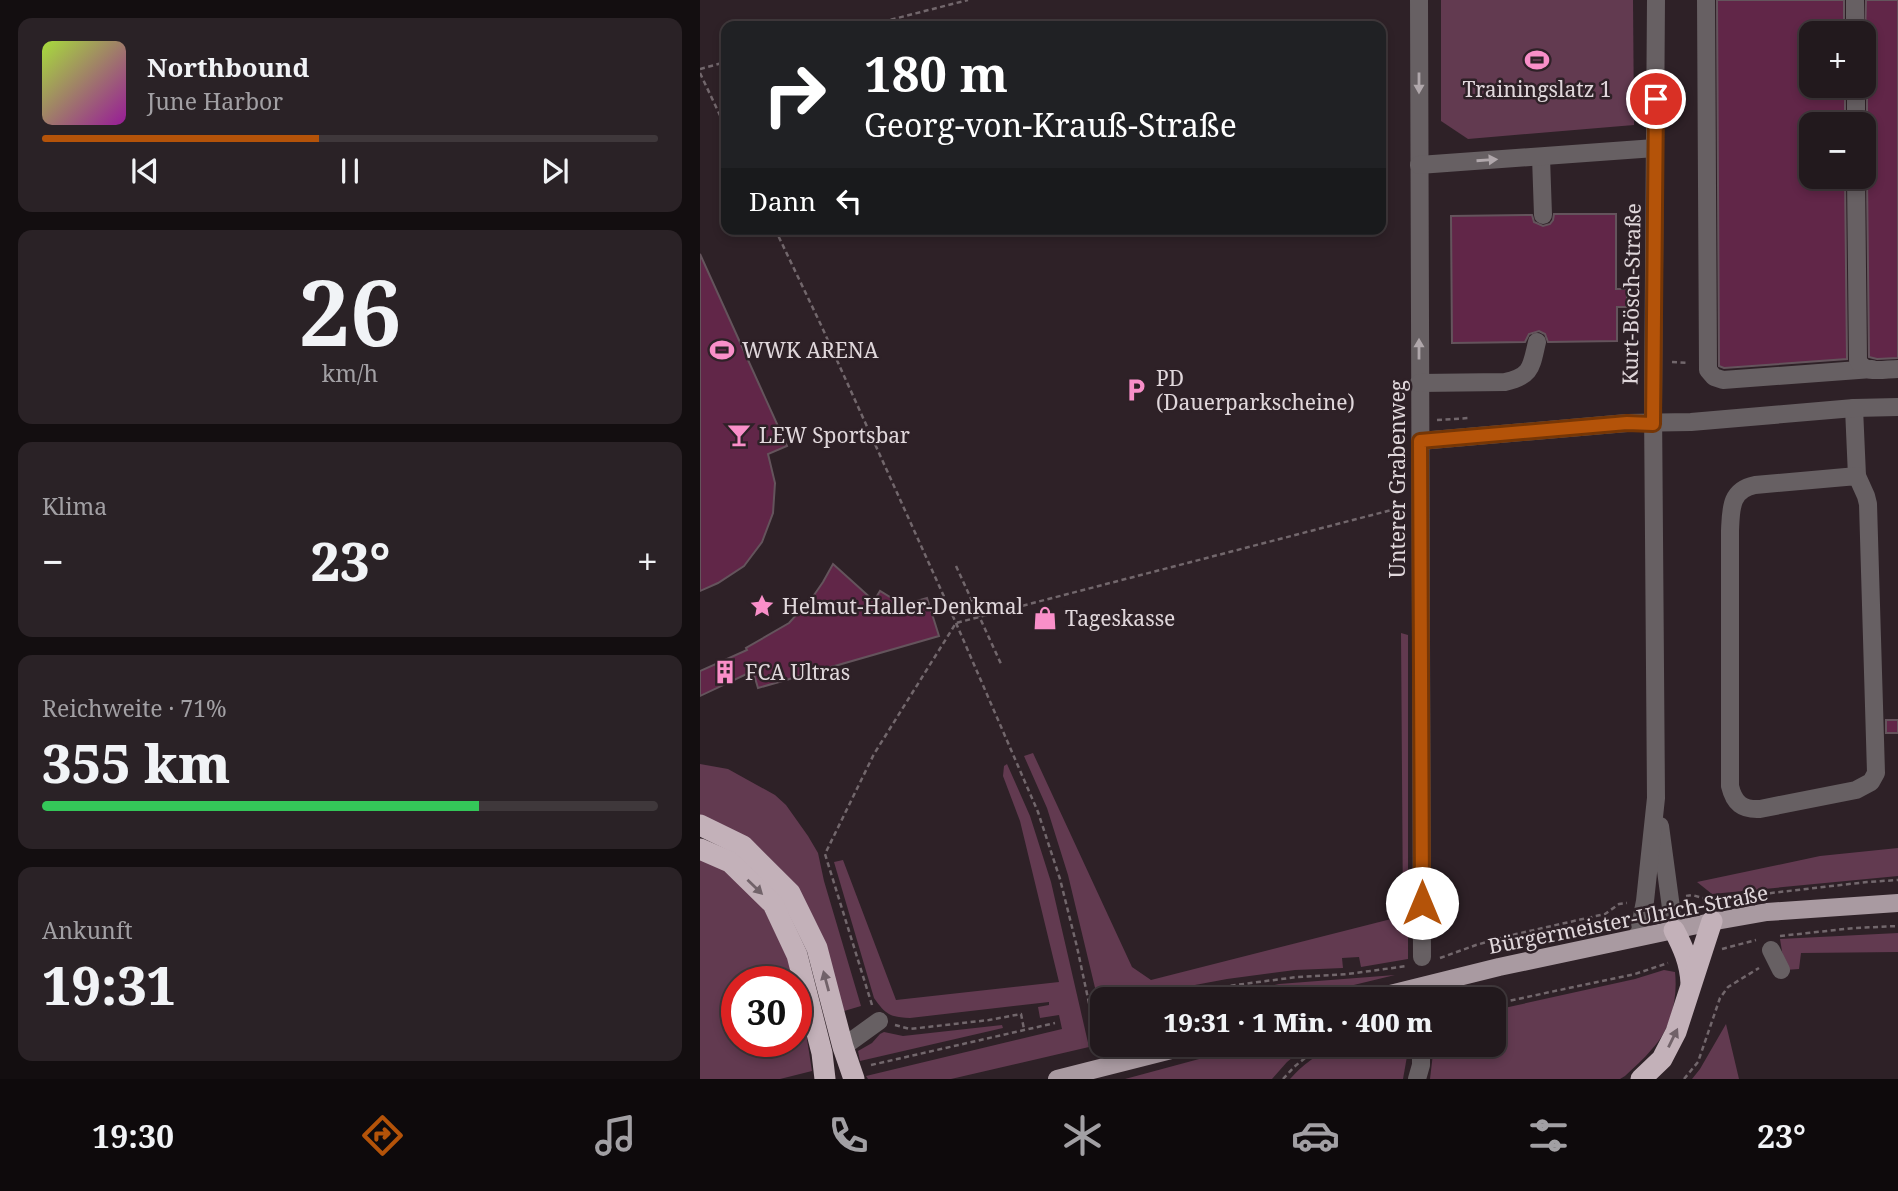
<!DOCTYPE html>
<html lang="de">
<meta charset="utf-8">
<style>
:root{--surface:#22191d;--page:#2a2226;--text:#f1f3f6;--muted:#a2a0a4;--line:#3f383b;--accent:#b45309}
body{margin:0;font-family:"Noto Serif",serif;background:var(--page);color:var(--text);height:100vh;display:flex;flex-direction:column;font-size:26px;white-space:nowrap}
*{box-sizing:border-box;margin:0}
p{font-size:23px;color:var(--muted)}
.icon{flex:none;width:38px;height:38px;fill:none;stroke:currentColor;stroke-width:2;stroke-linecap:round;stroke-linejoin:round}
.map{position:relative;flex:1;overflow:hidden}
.details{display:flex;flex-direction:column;gap:18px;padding:18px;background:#130e10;width:700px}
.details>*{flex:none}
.hud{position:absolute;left:21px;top:21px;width:665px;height:214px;border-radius:14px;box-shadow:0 4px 10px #0003,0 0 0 2px var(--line);background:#202124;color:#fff;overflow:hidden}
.fabs{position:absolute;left:1099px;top:21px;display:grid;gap:14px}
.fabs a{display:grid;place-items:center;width:77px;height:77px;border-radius:14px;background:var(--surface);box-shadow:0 4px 10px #0003,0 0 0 2px var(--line);font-size:35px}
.speed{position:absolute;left:21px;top:966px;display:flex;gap:14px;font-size:35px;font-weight:700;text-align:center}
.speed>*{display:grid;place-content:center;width:91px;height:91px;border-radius:50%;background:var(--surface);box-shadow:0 4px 10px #0003,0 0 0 2px var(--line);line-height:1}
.speed .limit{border:10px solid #d22;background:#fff;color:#111}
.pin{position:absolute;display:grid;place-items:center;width:60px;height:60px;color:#fff;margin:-30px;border:4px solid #fff;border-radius:50%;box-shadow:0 2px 7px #0007}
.me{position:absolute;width:77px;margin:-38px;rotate:0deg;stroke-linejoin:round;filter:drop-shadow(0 0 5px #0008)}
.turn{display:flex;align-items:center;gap:24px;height:147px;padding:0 28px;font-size:32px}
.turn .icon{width:91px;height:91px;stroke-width:2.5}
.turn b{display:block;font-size:49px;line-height:60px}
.then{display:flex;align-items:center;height:66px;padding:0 28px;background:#0003;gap:14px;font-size:26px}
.big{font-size:52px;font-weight:800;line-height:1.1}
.details .widget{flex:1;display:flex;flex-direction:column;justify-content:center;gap:10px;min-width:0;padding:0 24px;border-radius:14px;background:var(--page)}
.details .dial{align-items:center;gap:0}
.dial b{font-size:91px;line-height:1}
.song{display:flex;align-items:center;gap:21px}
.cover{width:84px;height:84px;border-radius:10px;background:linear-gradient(135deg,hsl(80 70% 55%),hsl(300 70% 35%))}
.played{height:7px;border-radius:4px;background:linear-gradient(90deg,var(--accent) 45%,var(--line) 45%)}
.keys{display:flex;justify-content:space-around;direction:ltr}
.heat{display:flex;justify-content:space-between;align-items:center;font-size:38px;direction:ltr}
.charge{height:10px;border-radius:5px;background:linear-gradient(90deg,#34c759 71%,var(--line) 0)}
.trip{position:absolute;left:390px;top:987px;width:416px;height:70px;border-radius:14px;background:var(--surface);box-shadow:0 4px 10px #0003,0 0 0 2px var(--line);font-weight:800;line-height:70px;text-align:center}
.dock{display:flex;height:112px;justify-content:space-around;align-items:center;background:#0e0a0c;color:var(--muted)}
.dock .icon{width:49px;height:49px}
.dock .selected{color:var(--accent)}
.dock b{font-size:32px;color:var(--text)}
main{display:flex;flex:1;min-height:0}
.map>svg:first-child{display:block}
.green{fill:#623a50}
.building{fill:#612648;stroke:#64545c;stroke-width:2}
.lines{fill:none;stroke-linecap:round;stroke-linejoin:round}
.path{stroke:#72676c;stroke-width:2.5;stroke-dasharray:5 3.5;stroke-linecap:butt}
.minor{stroke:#676063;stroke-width:18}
.major{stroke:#a99aa1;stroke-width:18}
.highway{stroke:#c3b1b9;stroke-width:21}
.oneway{fill:#b0a7ab}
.oneway2{fill:#716269}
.route-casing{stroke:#753606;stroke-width:18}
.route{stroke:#b45309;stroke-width:12}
.labels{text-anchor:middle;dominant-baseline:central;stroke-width:5;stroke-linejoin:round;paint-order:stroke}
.poi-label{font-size:21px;fill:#e0d7db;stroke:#2e2127;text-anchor:start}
.street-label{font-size:21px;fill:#e0d7db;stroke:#2e2127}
</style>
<main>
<section class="details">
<div class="widget">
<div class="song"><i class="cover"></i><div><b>Northbound</b><p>June Harbor</p></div></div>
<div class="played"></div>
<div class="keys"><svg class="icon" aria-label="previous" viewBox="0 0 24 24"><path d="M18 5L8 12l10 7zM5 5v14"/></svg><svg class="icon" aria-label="pause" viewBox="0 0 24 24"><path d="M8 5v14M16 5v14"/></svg><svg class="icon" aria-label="next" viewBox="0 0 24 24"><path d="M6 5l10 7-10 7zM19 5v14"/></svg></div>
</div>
<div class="widget dial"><b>26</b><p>km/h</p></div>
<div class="widget"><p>Klima</p>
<div class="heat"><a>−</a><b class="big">23°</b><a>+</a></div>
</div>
<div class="widget"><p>Reichweite · 71%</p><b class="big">355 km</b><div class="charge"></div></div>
<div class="widget"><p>Ankunft</p><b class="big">19:31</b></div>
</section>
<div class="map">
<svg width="1198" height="1079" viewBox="0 0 1198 1079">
<rect width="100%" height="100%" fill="#2e2127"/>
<g class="green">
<path d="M 741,0 L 933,0 L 934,125 L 768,139 L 741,121 Z"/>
<path d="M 701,633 L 708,635 L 708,959 L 661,967 L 659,957 L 642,958 L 643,968 L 595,970 L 527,979 L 420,999 L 402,999 L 402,1017 L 368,875 L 347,808 L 324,756 L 333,753 L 432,967 L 451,980 L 703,916 Z"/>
<path d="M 0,764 L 28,769 L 75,795 L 86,805 L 108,836 L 118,853 L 124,881 L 161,1006 L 134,1014 L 117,948 L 0,825 Z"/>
<path d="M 307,764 L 330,816 L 351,882 L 389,1047 L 251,1079 L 168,1079 L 166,1076 L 362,1029 L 359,1015 L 340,1018 L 338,1007 L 349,1005 L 349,1002 L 210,1018 C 190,1017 186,1015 174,998 L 134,862 L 143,860 L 196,1000 L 359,982 L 320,821 L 303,776 L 304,766 Z"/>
<path d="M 1198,848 L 1198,876 L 1012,894 L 997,882 L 1120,856 Z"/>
<path d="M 0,859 L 24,869 L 64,909 L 88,959 L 94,982 L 37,982 L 37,1041 L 96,1041 L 96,990 L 104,1020 L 112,1071 L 80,1079 L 0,1079 Z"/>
<path d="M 1198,933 L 1198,952 L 1101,953 L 1099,969 L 1085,970 L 1080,939 Z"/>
<path d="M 964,970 L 975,972 C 978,998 971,1029 952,1049 C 944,1059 934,1067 925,1076 L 920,1079 L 730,1079 L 734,1045 L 794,1045 L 795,1010 L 935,979 Z"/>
<path d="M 695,975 L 596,999 L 510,999 L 579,984 Z"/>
<path d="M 1026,1024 L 1039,1079 L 992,1079 L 1000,1069 Z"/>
<path d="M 302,1025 L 303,1028 L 160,1061 L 158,1051 L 172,1043 L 180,1034 L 184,1032 L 203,1036 Z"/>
<path d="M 551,1045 L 608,1045 L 587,1062 L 572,1079 L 425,1079 Z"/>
<path d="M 634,1045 L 709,1045 L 703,1079 L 590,1079 C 602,1065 618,1054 634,1045 Z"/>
</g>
<g class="building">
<path d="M 1017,0 L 1144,0 L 1144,33 L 1111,33 L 1111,86 L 1145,86 L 1145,124 L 1111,124 L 1111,177 L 1145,177 L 1147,359 L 1024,368 L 1019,366 Z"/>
<path d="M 1166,0 L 1198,0 L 1198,358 L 1177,359 L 1169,357 L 1167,177 L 1164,170 L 1164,132 L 1167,124 L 1167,86 L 1164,78 Z"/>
<path d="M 854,214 L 916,214 L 916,289 L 927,289 L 927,307 L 917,307 L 917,341 L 848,342 L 845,334 L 839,331 L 829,334 L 825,342 L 752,343 L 751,216 L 832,215 L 834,222 L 843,226 L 850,224 L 853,220 Z"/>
<path d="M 0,254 L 87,446 L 68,454 L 75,483 L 73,513 L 62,542 L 44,566 L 18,583 L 0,591 Z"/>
<path d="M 133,564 L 174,601 L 180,591 L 203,605 L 227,598 L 239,636 L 58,688 L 53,671 L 0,696 L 0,671 L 47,650 L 46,648 L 89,623 L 112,598 L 123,582 Z"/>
<rect x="1186" y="720" width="12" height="13"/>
</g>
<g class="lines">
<g class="path">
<path d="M 166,26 L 268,0"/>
<path d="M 0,69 L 26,62"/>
<path d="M 0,73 L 26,128"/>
<path d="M 75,229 L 121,325 L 256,623 L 338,812 L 360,879 L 377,947 L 399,1050"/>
<path d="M 972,362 L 989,363"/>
<path d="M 737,420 L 769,418"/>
<path d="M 256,566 L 302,666"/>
<path d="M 986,896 L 992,895 L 1010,900 L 1167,882 L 1198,880"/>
<path d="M 1080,936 L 1154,928 L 1198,926"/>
<path d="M 1022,949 L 1056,940"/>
<path d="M 740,958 L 776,945 L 816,934 L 905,914 L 919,904 L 927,903"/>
<path d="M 464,999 L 528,986 L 597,977 L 648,974 L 707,966"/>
<path d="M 794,1004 L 935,974 L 968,963"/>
<path d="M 172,1005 L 125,854 L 174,754 L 256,623 L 703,507"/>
<path d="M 195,1025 L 210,1029 L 289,1020 L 321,1014 L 324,1029"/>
<path d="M 171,1065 L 355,1023"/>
<path d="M 583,1079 L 594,1067 L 621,1045"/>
<path d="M 984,1079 L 998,1062 L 1020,998 L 1028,987 L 1059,968"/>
</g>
<g class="minor">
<path d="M 719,0 L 722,957"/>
<path d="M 1006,0 L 1008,370 L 1014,377 L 1023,380 L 1172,369"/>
<path d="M 1155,0 L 1155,33"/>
<path d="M 1156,86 L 1156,124"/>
<path d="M 841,157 L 843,215"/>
<path d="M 719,165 L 955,148"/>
<path d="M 1156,177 L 1158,360 C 1163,375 1184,369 1198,369"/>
<path d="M 719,383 L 805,382 C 832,376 831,367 837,342"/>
<path d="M 1154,408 L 1157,476"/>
<path d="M 720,441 L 927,423 L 991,422 L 1154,408 L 1198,407"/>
<path d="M 1157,476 L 1166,496 L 1168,504 L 1176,773 L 1171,782 L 1156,790 L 1060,809 C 1042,810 1034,803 1030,786 L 1030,531 C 1031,509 1030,490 1055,485 Z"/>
<path d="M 960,826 L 974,930"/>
<path d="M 938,937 L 945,901 L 956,798 L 953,406 L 956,0"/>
<path d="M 1071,950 L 1081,970"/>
<path d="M 143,1047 L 179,1021"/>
<path d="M 717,1079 L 721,1065 L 721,1045"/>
</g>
<g class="major">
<path d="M 670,999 L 799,967 L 1016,921 L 1067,912 L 1198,903"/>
<path d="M 357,1079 L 491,1045"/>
</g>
<g class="highway">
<path d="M 0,825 L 43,846 L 90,893 L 117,948 L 143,1047 L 154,1079"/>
<path d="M 0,849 L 30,862 L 73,904 L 97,955 L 122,1053 L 125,1079"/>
<path d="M 974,930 C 983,947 990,963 991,983"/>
<path d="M 941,1079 L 962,1059 L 976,1032 L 1012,921"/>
</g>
</g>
<defs><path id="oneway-solid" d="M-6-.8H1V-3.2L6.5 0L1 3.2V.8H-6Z" transform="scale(1.75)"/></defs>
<g class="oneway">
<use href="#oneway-solid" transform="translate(719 83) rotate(90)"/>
<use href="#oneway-solid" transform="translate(787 160) rotate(-4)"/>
<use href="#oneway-solid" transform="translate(719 349) rotate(-90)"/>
</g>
<g class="oneway2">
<use href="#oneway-solid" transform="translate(55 887) rotate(44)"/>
<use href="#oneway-solid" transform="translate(126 981) rotate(-105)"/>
<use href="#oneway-solid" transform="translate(973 1038) rotate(-64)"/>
</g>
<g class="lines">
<g class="route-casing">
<path id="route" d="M 722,903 L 720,441 L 927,423 L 953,424 L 956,99"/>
</g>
<use href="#route" class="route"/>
</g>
<defs>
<g id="stadium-bare" transform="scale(1.89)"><path d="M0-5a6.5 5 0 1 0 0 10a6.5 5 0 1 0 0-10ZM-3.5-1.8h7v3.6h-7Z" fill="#f98fc9" stroke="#2e2127" stroke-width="2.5" paint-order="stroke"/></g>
<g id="parking-bare" transform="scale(1.89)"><path d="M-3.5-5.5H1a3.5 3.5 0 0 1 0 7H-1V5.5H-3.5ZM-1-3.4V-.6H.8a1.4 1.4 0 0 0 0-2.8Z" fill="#f98fc9" stroke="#2e2127" stroke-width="2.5" paint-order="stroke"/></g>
<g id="bar-bare" transform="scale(1.89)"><path d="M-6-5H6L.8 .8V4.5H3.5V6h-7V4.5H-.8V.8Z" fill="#f98fc9" stroke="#2e2127" stroke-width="2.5" paint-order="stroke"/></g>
<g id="sight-bare" transform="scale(1.89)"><path d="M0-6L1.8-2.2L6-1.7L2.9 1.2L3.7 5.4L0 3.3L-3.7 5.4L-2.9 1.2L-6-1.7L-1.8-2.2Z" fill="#f98fc9" stroke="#2e2127" stroke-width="2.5" paint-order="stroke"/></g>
<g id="shop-bare" transform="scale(1.89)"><path d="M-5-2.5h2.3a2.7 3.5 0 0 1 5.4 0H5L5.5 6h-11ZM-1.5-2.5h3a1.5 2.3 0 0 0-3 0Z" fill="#f98fc9" stroke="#2e2127" stroke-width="2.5" paint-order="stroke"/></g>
<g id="building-bare" transform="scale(1.89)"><path d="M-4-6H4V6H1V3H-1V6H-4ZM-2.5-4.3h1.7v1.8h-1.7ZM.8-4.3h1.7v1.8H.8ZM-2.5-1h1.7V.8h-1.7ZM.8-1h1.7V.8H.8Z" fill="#f98fc9" stroke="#2e2127" stroke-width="2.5" paint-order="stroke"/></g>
</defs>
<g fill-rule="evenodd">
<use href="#stadium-bare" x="837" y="60"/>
<use href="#stadium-bare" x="22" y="350"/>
<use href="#parking-bare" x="436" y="390"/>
<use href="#bar-bare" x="39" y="435"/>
<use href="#sight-bare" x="62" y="606"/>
<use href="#shop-bare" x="345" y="618"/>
<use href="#building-bare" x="25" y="672"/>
</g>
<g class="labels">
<g class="poi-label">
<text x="837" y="89" text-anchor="middle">Trainingslatz 1</text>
<text x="42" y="350">WWK ARENA</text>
<text x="456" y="378">PD<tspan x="456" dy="24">(Dauerparkscheine)</tspan></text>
<text x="59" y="435">LEW Sportsbar</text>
<text x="82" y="606">Helmut-Haller-Denkmal</text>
<text x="365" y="618">Tageskasse</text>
<text x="45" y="672">FCA Ultras</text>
</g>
<g class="street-label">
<text transform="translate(931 294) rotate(-89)">Kurt-Bösch-Straße</text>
<text transform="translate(697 479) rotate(-90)">Unterer Grabenweg</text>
<text transform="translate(928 919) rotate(-11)">Bürgermeister-Ulrich-Straße</text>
</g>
</g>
</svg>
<div class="fabs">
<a>+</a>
<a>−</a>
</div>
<div class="speed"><div class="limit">30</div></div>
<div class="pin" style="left:956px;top:99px;background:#d93025"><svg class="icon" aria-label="arrive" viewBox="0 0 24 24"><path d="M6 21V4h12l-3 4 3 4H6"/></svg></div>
<svg class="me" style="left:722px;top:903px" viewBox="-20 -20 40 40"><circle r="19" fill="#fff"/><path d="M0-13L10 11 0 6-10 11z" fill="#b45309"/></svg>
<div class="trip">19:31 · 1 Min. · 400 m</div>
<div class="hud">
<div class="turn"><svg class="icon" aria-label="right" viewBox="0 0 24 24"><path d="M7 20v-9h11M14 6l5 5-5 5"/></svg><div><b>180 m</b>Georg-von-Krauß-Straße</div></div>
<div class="then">Dann<svg class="icon" aria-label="left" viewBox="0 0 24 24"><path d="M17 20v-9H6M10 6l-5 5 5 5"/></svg></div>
</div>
</div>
</main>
<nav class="dock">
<b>19:30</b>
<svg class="icon selected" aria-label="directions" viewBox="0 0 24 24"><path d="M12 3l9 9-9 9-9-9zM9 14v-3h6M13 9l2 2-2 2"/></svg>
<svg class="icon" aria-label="music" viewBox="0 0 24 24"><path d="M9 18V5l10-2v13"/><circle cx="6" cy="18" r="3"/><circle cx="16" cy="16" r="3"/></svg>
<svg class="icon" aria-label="phone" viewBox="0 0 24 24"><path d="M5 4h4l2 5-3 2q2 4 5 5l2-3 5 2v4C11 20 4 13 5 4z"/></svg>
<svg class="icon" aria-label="climate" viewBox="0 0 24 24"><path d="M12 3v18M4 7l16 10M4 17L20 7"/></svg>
<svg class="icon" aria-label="car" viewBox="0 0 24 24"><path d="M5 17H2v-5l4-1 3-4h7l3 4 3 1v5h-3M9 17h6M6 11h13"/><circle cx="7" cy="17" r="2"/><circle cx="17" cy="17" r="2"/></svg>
<svg class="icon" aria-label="filters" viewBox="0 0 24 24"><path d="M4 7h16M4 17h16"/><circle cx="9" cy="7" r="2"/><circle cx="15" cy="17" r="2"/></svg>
<b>23°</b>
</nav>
